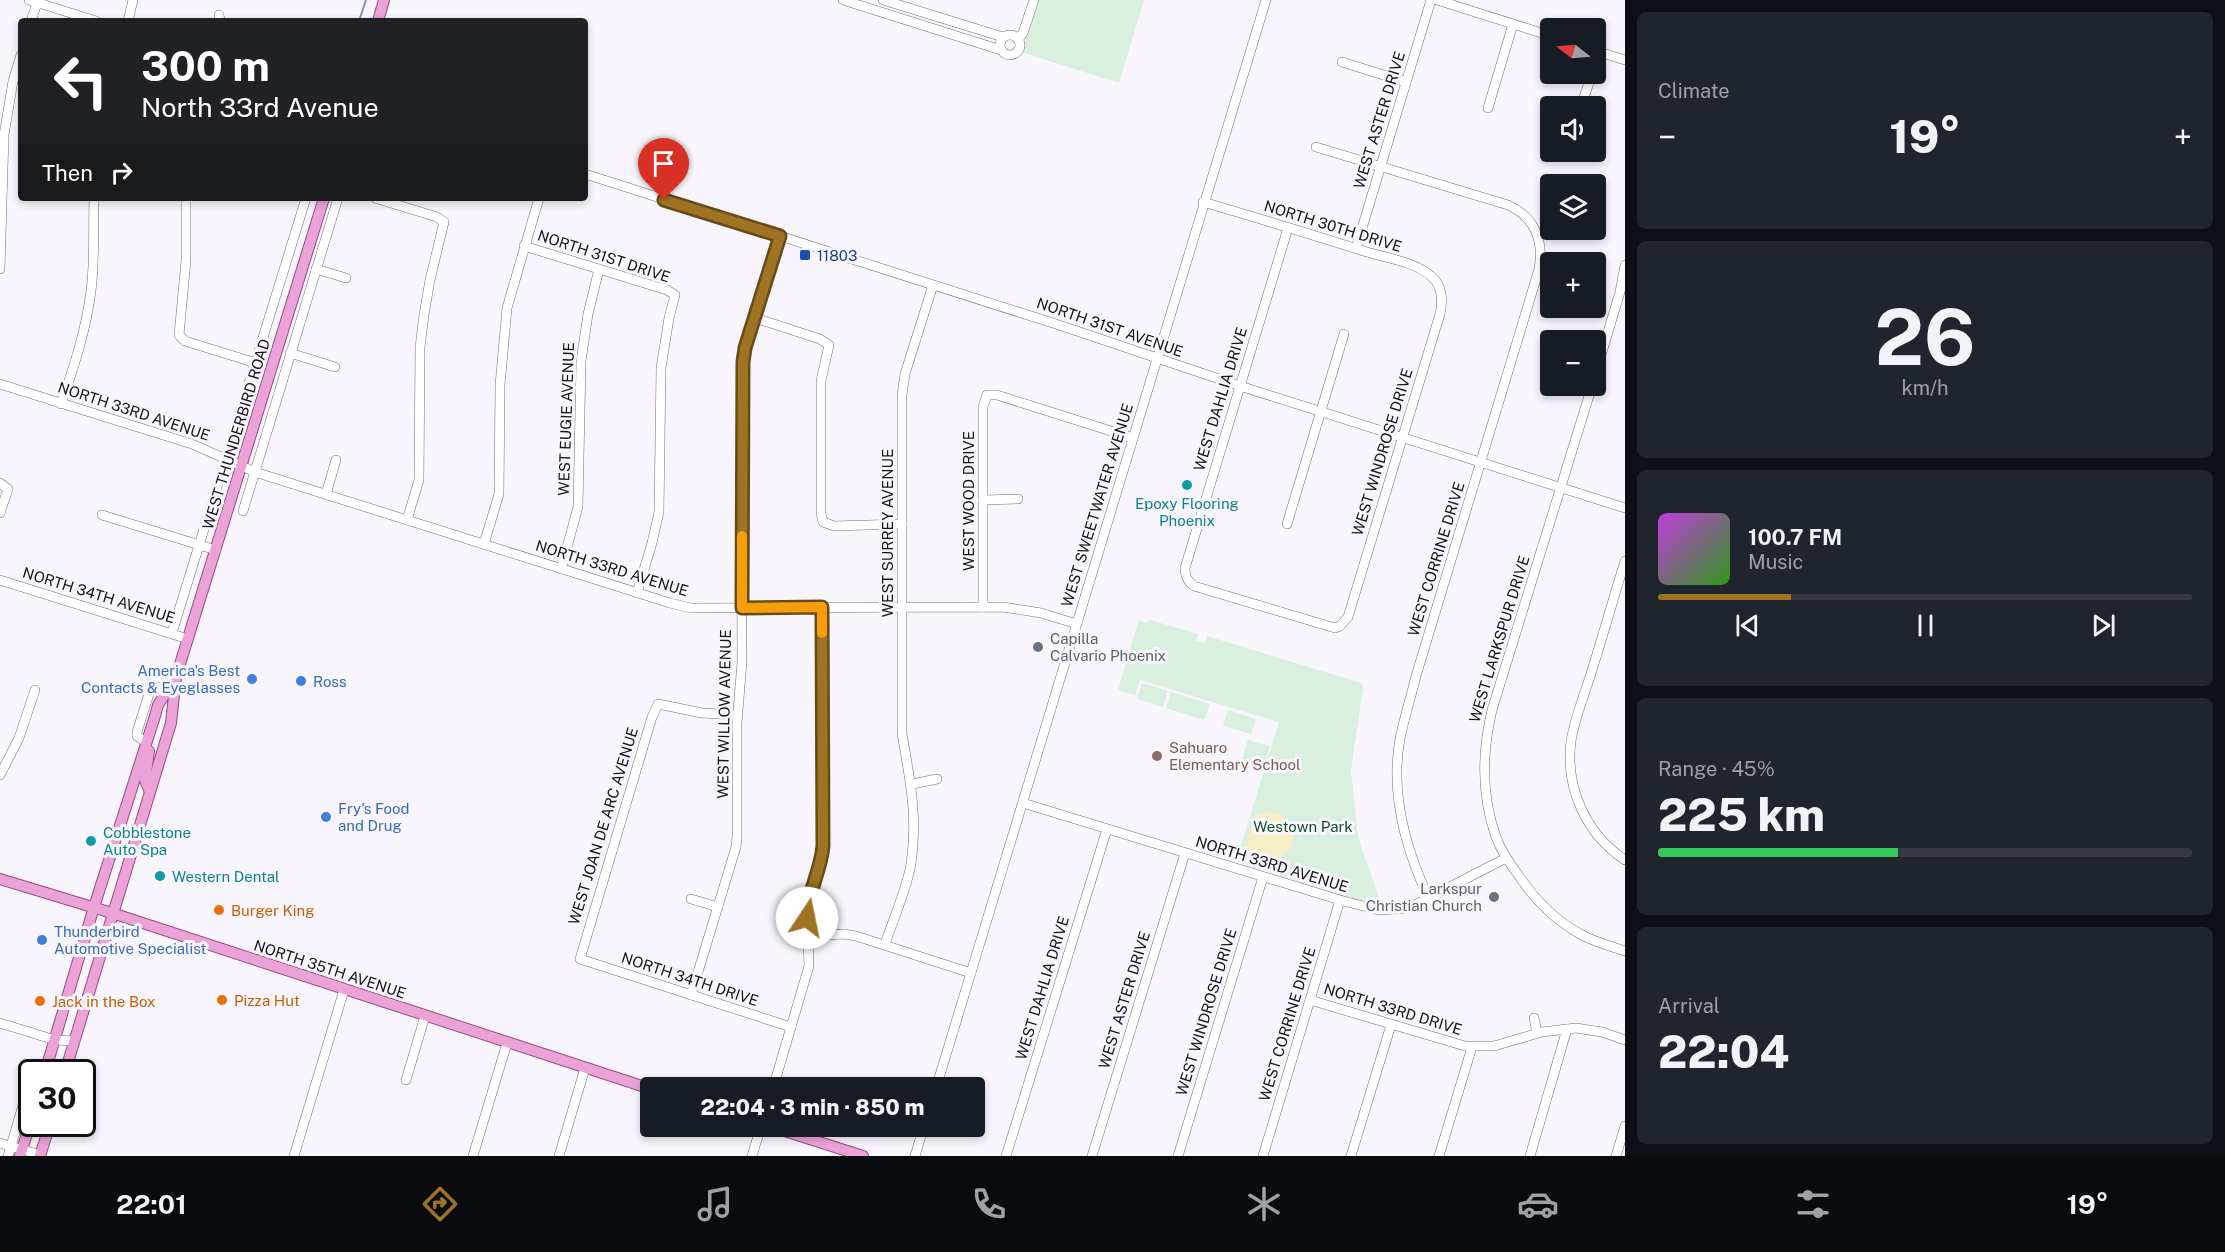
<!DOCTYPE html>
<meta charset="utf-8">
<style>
:root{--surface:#171b24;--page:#20242c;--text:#f1f3f6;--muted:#9ea1a6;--line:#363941;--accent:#9e7323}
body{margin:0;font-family:"Public Sans",sans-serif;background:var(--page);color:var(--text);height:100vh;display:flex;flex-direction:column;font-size:22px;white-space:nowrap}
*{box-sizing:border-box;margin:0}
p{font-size:20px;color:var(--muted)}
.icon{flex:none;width:33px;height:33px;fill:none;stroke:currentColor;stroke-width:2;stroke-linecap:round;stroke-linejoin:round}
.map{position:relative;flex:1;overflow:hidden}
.sheet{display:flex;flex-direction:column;gap:12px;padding:12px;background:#0d0f14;width:600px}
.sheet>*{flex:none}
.hud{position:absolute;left:18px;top:18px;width:570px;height:183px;border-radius:6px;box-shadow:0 3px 9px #0003;background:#202124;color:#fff;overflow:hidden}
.needle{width:39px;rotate:287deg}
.fabs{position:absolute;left:1540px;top:18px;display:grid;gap:12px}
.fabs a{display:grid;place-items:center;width:66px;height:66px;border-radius:6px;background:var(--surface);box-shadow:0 3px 9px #0003;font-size:30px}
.speed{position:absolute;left:18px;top:1059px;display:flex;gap:12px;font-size:30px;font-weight:700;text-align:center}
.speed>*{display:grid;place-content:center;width:78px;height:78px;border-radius:50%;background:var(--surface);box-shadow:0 3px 9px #0003;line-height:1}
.speed .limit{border:3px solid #111;border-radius:9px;background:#fff;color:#111}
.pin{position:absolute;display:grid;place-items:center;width:51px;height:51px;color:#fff;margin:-62px -26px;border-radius:50% 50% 50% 0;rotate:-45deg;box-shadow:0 0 6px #0007}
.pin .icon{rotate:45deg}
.me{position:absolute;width:66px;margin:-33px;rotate:11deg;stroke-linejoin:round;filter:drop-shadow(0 0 4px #0008)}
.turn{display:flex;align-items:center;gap:21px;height:126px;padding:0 24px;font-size:27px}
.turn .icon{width:78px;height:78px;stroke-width:2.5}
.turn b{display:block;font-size:42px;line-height:51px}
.then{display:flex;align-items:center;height:57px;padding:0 24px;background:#0003;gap:12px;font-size:22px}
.big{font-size:45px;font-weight:800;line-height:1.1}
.sheet .tile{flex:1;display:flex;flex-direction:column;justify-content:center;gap:9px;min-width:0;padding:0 21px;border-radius:9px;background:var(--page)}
.sheet .dial{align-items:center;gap:0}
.dial b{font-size:78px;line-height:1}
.song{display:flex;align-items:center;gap:18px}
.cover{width:72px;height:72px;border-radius:9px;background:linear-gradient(135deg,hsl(290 70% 55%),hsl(110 70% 35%))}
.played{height:6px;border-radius:3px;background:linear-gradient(90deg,var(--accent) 25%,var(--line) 25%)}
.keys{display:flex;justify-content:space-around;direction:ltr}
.heat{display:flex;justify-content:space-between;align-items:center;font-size:33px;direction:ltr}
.charge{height:9px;border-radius:4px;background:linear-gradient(90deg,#34c759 45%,var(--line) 0)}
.trip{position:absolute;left:640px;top:1077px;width:345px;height:60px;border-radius:6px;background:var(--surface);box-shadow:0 3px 9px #0003;font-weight:800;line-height:60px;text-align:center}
.tab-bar{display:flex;height:96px;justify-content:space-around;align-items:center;background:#090b0e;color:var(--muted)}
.tab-bar .icon{width:42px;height:42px}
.tab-bar .active{color:var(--accent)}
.tab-bar b{font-size:27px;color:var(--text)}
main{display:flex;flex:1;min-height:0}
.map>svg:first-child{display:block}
.green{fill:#d9efe0}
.sand{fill:#f7eec8}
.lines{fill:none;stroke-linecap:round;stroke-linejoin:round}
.stream{stroke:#8693ac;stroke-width:2}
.minor-casing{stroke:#736d84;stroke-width:10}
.major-casing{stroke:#984985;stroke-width:12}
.minor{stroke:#fff;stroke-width:9}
.major{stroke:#eba3d7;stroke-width:10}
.route-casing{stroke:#674b17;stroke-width:15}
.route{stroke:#9e7323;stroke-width:10}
.slow{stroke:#f59e0b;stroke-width:10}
.transit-dot{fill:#1a4fb4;stroke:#f8f6fc;stroke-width:2}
.culture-dot{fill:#0f9aa8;stroke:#f8f6fc;stroke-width:2}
.worship-dot{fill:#6b7280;stroke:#f8f6fc;stroke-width:2}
.shop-dot{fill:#3f7fe0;stroke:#f8f6fc;stroke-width:2}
.education-dot{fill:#8d6e63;stroke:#f8f6fc;stroke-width:2}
.food-dot{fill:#e8710a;stroke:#f8f6fc;stroke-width:2}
.labels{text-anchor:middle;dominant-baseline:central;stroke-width:6;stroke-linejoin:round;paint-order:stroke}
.street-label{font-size:15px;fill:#15131c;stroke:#f8f6fc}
.transit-label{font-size:15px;fill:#164399;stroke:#f8f6fc;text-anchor:start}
.culture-label{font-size:15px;fill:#0d838f;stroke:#f8f6fc;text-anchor:start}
.worship-label{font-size:15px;fill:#5b616d;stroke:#f8f6fc;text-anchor:start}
.shop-label{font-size:15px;fill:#366cbe;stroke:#f8f6fc;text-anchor:start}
.education-label{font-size:15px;fill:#785e54;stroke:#f8f6fc;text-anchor:start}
.park-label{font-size:15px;fill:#144f30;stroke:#f8f6fc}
.food-label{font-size:15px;fill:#c56008;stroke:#f8f6fc;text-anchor:start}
</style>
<main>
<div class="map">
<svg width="1625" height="1156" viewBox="0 0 1625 1156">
<rect width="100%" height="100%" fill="#f8f6fc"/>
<g class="green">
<path d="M 1038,0 L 1144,0 L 1119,83 L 1021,52 Z"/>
<path d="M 1139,619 L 1145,623 L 1150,620 L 1198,634 L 1196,641 L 1205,643 L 1207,636 L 1361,683 L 1363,688 L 1351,770 L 1358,837 L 1381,904 L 1354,899 L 1236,862 L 1279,722 L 1140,680 L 1135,695 L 1118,690 Z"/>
<path d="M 1142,683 L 1168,691 L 1163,707 L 1137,699 Z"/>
<path d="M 1171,692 L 1210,704 L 1204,720 L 1166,708 Z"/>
<path d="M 1228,710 L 1256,719 L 1251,734 L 1223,726 Z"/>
<path d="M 1248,740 L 1270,746 L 1264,765 L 1242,759 Z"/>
</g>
<path class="sand" d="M 1266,812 L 1283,815 L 1293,827 C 1295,840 1291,851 1279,858 L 1248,850 L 1245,846 L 1255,815 Z"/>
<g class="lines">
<path class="stream" d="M 359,21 L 366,0"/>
<g class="minor-casing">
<g id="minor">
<path d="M 29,0 L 96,21"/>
<path d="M 843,0 L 1001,50"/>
<path d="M 883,0 L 1003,37"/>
<path d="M 1437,0 L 1551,36"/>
<path d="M 219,15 L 220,21"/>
<path d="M 31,21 L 38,0"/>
<path d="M 128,21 L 133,0"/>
<circle cx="1010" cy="45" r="10"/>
<path d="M 1018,39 L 1023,33 L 1034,0"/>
<path d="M 1596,51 L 1625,60"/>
<path d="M 1342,62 L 1406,82"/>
<path d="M 1581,106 L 1592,74"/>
<path d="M 1488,108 L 1513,24"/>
<path d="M 1316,147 L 1508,205 C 1535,217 1544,241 1539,269 L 1416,676 C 1411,697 1404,718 1400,739 C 1390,793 1406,850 1429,899"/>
<path d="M 585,174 L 1056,324 L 1240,386 L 1625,508"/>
<path d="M 186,198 L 186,260 L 179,335 L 185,341 L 256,363"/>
<path d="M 375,198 L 437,217 L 444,222 L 430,280 L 424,315 L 420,347 L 419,480 L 407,520"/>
<path d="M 1203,202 C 1258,218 1313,235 1367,252 C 1387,258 1415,262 1431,276 C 1443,286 1443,300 1440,314 L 1348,617 L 1340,626 L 1335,628 L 1194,586 C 1187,581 1185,576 1185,568 L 1288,228"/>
<path d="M 524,246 L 667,290 L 675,295 L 669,318 L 661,368 L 659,512 L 652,543 L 637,593"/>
<path d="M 1356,248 L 1431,0"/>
<path d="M 0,269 L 4,135 L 13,81 L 21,55"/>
<path d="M 316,269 L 346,278"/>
<path d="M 755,318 L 820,339 L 829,345 L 821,381 L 821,513 L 823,522 L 834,526 L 902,524"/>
<path d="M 290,353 L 335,367"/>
<path d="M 1596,372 L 1620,292 L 1625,265"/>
<path d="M 0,384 L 192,444 L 255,472 L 670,603 L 691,608 L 1003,607 L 1041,613 L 1077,624"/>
<path d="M 1592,386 L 1492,710 C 1482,752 1481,795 1496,837 C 1501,851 1510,864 1519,876 C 1535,900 1556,921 1582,935 C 1595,942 1610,946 1625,951"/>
<path d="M 61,404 C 74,367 86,330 91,291 C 95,260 93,229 94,198"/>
<path d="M 0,483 L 8,489 L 0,513"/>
<path d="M 326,494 L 336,460"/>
<path d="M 983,500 L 1018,499"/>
<path d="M 243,511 L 338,198"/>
<path d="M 102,515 L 216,550"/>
<path d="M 1287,524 L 1344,334"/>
<path d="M 484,544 L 499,494 L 500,385 L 507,308 L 539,198"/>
<path d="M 1625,561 C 1614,596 1604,632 1593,667 C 1586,691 1575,716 1571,741 C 1565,788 1586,834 1625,860"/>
<path d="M 561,569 L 578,507 L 581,361 L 588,314 L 599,269"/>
<path d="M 0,580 L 188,639"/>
<path d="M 983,607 L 983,407 L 987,395 L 997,395 L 1133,438"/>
<path d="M 172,633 L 306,198"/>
<path d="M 737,715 L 702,713 L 658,704 L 652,717 L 580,959 L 791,1027"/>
<path d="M 146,742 L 137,736 L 137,732 L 154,678 L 176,677"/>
<path d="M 0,775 L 19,738 L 35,690"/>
<path d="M 912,784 L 937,779"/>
<path d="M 1023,803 L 1340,900 L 1379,910 L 1409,908 L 1506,858"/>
<path d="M 691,899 L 718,907"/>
<path d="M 808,936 L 844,934 L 856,936 L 971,973"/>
<path d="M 885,944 C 893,920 907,888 911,864 C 918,816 910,780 902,734 L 902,395 L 905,374 L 933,285"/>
<path d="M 691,995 L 736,847 L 737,836 L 737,723 L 742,662 L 741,378 L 745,348 L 780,236"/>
<path d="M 1310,1000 L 1465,1046 L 1494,1046 L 1542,1032 L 1576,1028 L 1602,1032 L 1625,1040"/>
<path d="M 1534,1018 L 1537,1033"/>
<path d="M 0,1023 L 55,1040 L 74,1041"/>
<path d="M 406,1080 L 425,1016"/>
<path d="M 773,1088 L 809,966 L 807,910 L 822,857 L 822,607"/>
<path d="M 936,1088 L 1266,0"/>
<path d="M 0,1143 L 40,1155"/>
<path d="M 8,1156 L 26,1095"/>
<path d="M 294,1156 L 344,990"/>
<path d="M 473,1156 L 507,1043"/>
<path d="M 559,1156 L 585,1068"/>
<path d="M 752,1156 L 761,1126"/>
<path d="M 915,1156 L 924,1126"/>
<path d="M 1006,1156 L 1107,829"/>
<path d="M 1092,1156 L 1185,853"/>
<path d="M 1178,1156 L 1263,877"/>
<path d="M 1263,1156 L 1340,900"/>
<path d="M 1351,1156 L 1391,1025"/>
<path d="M 1439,1156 L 1472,1047"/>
<path d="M 1530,1156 L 1567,1029"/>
<path d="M 1616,1156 L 1625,1126"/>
</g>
</g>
<g class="major-casing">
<g id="major">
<path d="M 378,21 L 384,0"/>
<path d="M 149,751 L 145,780 L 150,792"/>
<path d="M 0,879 L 112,913 L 651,1089"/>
<path d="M 45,1072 L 94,907 L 155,716 L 158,705 L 174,680"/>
<path d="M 65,1072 L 171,723 L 176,677 L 324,198"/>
<path d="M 769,1126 L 863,1156"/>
<path d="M 20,1156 L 32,1118"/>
<path d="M 40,1156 L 50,1124"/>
</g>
</g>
<use href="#minor" class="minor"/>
<use href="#major" class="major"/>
</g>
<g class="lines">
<g class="route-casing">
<path id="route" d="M 664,200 L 780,236 L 745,348 L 743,362 L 742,608 L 822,607 L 823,846 C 821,871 807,893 807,918"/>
</g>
<use href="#route" class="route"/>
<path class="slow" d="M 742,536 L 742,608 L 822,607 L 822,633"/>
</g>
<rect class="transit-dot" x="799" y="249" width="12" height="12" rx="3"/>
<g class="culture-dot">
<circle cx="1187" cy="485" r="6"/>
<circle cx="91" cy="841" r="6"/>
<circle cx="160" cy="876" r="6"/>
</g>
<g class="worship-dot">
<circle cx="1038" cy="647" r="6"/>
<circle cx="1494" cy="897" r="6"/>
</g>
<g class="shop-dot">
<circle cx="252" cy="679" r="6"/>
<circle cx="301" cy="681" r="6"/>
<circle cx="326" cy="817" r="6"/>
<circle cx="42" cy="940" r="6"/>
</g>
<circle class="education-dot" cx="1157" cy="756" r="6"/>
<g class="food-dot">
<circle cx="219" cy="910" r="6"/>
<circle cx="222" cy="1000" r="6"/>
<circle cx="40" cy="1001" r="6"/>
</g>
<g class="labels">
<g class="street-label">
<text transform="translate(1379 120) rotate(-73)">WEST ASTER DRIVE</text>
<text transform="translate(1333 226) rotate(17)">NORTH 30TH DRIVE</text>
<text transform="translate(604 256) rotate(18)">NORTH 31ST DRIVE</text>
<text transform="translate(1110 327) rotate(19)">NORTH 31ST AVENUE</text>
<text transform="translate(1220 399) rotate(-73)">WEST DAHLIA DRIVE</text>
<text transform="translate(134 411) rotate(18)">NORTH 33RD AVENUE</text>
<text transform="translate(566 419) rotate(-88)">WEST EUGIE AVENUE</text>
<text transform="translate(236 434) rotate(-73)">WEST THUNDERBIRD ROAD</text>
<text transform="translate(1382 452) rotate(-73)">WEST WINDROSE DRIVE</text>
<text transform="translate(968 501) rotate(-90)">WEST WOOD DRIVE</text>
<text transform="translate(1097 505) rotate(-73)">WEST SWEETWATER AVENUE</text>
<text transform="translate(887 533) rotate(-90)">WEST SURREY AVENUE</text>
<text transform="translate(1436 559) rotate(-73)">WEST CORRINE DRIVE</text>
<text transform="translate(612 568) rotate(17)">NORTH 33RD AVENUE</text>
<text transform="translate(99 595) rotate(17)">NORTH 34TH AVENUE</text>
<text transform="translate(1499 639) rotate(-73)">WEST LARKSPUR DRIVE</text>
<text transform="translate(724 714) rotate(-89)">WEST WILLOW AVENUE</text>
<text transform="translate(603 826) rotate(-73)">WEST JOAN DE ARC AVENUE</text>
<text transform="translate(1272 864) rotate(17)">NORTH 33RD AVENUE</text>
<text transform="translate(330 969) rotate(18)">NORTH 35TH AVENUE</text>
<text transform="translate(690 979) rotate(18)">NORTH 34TH DRIVE</text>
<text transform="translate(1042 988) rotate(-73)">WEST DAHLIA DRIVE</text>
<text transform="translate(1124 1000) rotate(-73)">WEST ASTER DRIVE</text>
<text transform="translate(1393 1009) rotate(17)">NORTH 33RD DRIVE</text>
<text transform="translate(1206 1012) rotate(-73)">WEST WINDROSE DRIVE</text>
<text transform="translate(1287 1024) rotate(-73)">WEST CORRINE DRIVE</text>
</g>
<g class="transit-label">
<text x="817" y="255">11803</text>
</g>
<g class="culture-label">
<text x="1187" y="503" text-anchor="middle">Epoxy Flooring<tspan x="1187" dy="17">Phoenix</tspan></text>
<text x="103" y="832">Cobblestone<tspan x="103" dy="17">Auto Spa</tspan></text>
<text x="172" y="876">Western Dental</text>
</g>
<g class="worship-label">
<text x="1050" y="638">Capilla<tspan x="1050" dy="17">Calvario Phoenix</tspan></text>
<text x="1482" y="888" text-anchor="end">Larkspur<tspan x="1482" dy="17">Christian Church</tspan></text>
</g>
<g class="shop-label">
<text x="240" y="670" text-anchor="end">America's Best<tspan x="240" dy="17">Contacts &amp; Eyeglasses</tspan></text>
<text x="313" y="681">Ross</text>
<text x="338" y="808">Fry's Food<tspan x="338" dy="17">and Drug</tspan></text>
<text x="54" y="931">Thunderbird<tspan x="54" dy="17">Automotive Specialist</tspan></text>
</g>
<g class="education-label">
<text x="1169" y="747">Sahuaro<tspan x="1169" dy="17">Elementary School</tspan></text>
</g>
<g class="park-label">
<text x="1303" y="826">Westown Park</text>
</g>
<g class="food-label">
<text x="231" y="910">Burger King</text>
<text x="234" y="1000">Pizza Hut</text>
<text x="52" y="1001">Jack in the Box</text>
</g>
</g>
</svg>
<div class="fabs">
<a><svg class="needle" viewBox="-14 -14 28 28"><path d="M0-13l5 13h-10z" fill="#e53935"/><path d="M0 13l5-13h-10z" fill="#9ea1a6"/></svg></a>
<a><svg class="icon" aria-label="sound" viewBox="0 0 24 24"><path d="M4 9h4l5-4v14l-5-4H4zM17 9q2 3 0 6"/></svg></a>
<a><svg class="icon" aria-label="layers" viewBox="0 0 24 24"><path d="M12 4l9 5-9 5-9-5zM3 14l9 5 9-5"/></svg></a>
<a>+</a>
<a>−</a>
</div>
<div class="speed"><div class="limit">30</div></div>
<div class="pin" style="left:664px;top:200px;background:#d93025"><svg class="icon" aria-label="arrive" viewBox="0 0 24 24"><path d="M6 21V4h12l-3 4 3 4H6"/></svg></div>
<svg class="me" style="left:807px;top:918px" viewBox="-20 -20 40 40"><circle r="19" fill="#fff"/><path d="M0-13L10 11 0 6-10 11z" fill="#9e7323"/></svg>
<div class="trip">22:04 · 3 min · 850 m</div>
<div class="hud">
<div class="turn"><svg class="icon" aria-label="left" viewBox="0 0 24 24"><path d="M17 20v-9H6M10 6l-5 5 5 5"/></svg><div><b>300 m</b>North 33rd Avenue</div></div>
<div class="then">Then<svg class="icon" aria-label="right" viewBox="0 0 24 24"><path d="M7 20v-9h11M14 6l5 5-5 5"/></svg></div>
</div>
</div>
<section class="sheet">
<div class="tile"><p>Climate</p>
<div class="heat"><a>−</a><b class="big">19°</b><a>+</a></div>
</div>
<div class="tile dial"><b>26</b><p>km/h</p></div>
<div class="tile">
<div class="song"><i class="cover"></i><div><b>100.7 FM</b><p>Music</p></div></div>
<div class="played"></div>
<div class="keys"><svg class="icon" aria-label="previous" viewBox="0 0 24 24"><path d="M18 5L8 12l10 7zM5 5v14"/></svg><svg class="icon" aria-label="pause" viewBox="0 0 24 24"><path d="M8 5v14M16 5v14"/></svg><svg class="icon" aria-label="next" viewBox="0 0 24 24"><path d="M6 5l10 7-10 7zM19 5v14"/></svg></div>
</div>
<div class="tile"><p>Range · 45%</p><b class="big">225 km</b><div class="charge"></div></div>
<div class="tile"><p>Arrival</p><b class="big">22:04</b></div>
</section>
</main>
<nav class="tab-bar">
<b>22:01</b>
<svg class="icon active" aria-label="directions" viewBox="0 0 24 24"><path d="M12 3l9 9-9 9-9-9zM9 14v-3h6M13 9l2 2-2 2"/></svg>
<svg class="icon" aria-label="music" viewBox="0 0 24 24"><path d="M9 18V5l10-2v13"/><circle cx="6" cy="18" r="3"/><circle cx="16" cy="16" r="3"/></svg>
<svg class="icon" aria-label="phone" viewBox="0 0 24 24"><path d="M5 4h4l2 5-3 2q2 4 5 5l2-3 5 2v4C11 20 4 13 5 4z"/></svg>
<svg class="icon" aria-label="climate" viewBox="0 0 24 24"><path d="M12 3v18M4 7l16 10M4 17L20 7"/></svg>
<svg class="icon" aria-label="car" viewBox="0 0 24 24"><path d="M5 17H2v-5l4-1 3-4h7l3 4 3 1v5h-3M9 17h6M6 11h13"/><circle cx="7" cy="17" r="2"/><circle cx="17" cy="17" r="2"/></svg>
<svg class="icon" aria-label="filters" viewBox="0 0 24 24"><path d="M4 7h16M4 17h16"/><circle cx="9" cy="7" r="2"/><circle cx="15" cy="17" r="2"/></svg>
<b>19°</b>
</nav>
